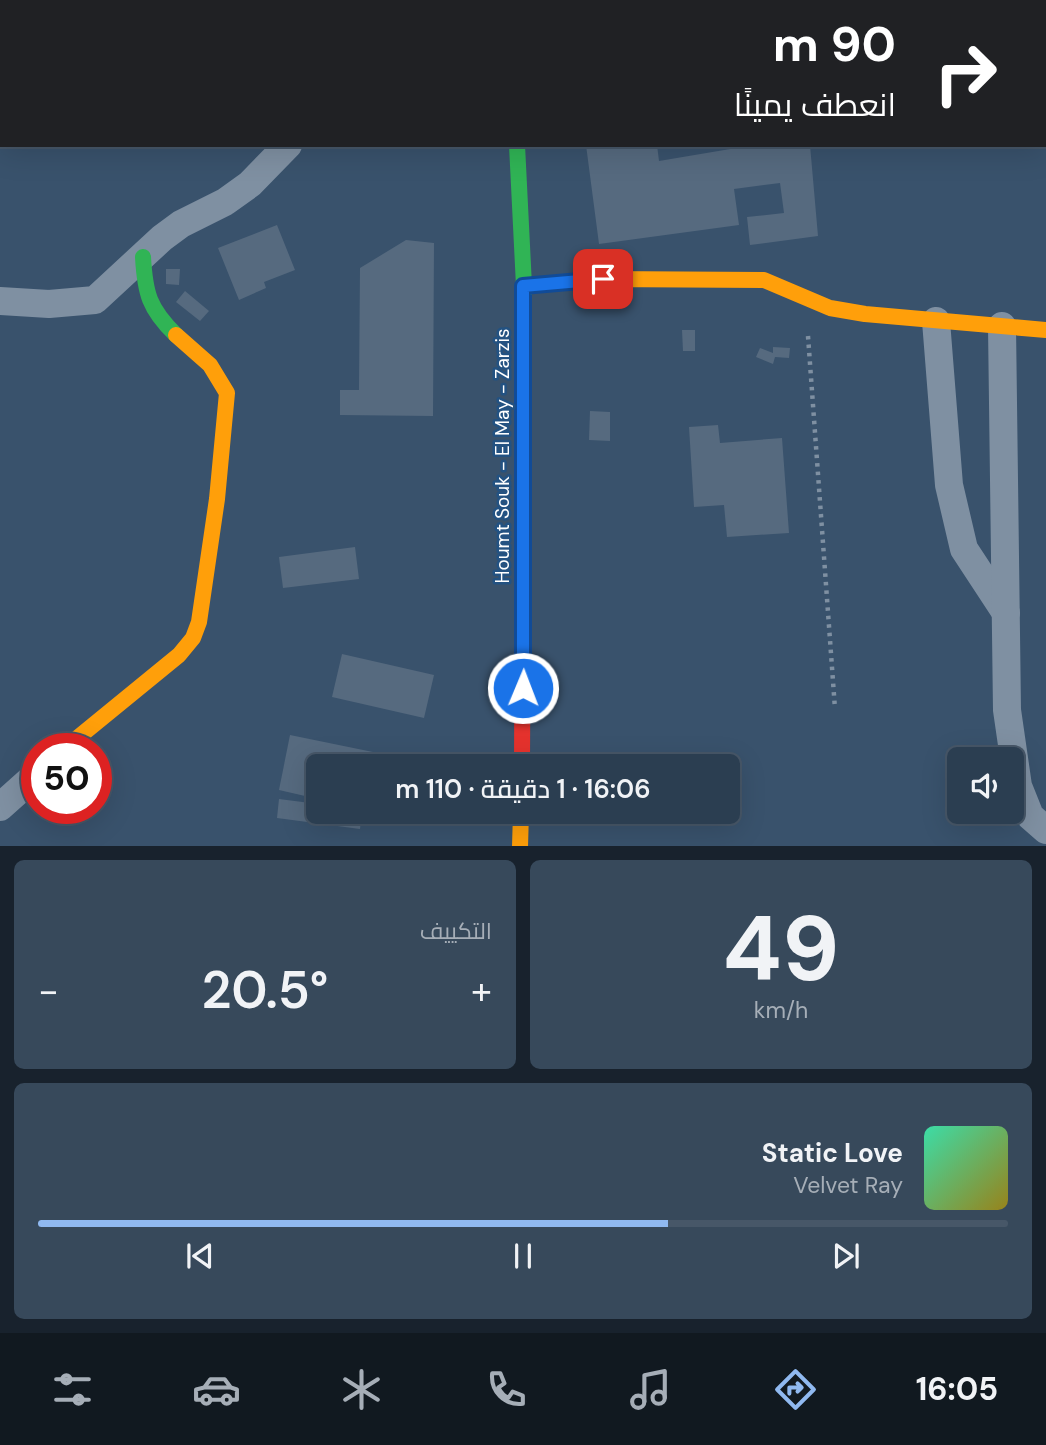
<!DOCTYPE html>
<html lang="ar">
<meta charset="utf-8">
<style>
:root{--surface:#2b3e51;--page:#37495b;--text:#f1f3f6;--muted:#a6aeb7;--line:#475768;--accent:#90b9f0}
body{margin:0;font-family:"DM Sans",Cairo,sans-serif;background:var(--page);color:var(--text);direction:rtl;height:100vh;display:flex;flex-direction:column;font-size:26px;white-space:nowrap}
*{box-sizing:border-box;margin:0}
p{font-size:23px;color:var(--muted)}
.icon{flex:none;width:38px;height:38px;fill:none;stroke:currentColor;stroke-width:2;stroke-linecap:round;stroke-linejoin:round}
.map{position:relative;height:846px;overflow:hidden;direction:ltr}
.details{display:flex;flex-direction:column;gap:14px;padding:14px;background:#18222d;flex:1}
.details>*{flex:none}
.banner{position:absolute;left:0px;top:0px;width:1046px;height:147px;box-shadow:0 7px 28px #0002,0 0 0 2px var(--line);direction:rtl;background:#202124;color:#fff;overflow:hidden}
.buttons{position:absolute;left:947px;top:747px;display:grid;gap:14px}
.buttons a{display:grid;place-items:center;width:77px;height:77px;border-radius:10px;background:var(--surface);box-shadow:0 7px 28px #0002,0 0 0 2px var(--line);font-size:35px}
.speed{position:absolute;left:21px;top:733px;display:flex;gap:14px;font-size:35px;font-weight:700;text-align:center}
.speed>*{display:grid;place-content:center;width:91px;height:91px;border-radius:50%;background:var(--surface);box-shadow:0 7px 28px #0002,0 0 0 2px var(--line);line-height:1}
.speed .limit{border:10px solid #d22;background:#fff;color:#111}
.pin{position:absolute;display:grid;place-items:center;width:60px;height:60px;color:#fff;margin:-30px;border-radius:14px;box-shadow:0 4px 10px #0006}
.me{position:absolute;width:77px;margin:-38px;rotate:1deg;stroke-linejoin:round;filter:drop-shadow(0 0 5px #0008)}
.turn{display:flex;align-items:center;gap:24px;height:147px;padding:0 35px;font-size:32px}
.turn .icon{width:91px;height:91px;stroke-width:2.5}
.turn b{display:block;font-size:49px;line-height:60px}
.big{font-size:52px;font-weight:600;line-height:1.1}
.details .tile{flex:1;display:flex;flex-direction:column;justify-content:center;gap:10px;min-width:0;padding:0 24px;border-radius:10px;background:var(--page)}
.details .dial{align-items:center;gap:0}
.dial b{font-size:91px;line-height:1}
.song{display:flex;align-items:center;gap:21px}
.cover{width:84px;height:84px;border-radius:10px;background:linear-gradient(135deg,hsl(160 70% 55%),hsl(50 70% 35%))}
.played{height:7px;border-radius:4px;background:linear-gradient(90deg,var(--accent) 65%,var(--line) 65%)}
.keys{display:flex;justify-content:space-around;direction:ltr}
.heat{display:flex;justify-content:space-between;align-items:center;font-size:38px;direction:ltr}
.details .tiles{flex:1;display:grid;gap:14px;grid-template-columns:1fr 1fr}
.tile:last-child{grid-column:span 2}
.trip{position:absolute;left:306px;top:754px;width:434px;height:70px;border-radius:10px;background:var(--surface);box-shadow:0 7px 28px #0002,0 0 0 2px var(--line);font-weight:600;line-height:70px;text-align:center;direction:rtl}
.menu{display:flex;height:112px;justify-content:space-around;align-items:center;background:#111920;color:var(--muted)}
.menu .icon{width:49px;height:49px}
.menu .selected{color:var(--accent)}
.menu b{font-size:32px;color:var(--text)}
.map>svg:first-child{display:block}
.building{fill:#566a7f}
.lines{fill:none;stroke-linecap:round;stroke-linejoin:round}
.path{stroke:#7f90a2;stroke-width:4.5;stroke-dasharray:3.5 5;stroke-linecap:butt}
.street{stroke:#7f90a2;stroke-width:28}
.fast{stroke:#30b455;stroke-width:16}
.slow{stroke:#ff9f0a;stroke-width:16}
.jam{stroke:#e5322d;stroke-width:16}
.route-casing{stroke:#114b97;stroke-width:18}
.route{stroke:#1a73e8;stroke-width:12}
.labels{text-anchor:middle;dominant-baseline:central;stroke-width:5;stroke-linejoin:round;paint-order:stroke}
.street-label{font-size:19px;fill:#fff;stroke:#235282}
</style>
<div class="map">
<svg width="1046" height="847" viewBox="0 0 1046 847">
<rect width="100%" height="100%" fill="#39526c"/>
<g class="building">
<path d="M 586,145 L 657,145 L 659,161 L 754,145 L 810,145 L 818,236 L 750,245 L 747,217 L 784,213 L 780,183 L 734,189 L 739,225 L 599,244 Z"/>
<path d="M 277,225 L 295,270 L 264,282 L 266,288 L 239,300 L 218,248 Z"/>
<path d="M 406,240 L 434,243 L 433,416 L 340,415 L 340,390 L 359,390 L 360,268 Z"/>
<path d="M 166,269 L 180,269 L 179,285 L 166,284 Z"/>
<path d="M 185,291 L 209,311 L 200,321 L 176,302 Z"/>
<path d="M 682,330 L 695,330 L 695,351 L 683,351 Z"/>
<path d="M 773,347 L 790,348 L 789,358 L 775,357 L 773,364 L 756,357 L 760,348 L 773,353 Z"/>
<path d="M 590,411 L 610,412 L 610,441 L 589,440 Z"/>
<path d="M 718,425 L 720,443 L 782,438 L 789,533 L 727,537 L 724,505 L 694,507 L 689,427 Z"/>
<path d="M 355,547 L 359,579 L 283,588 L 279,557 Z"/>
<path d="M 342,654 L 434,675 L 424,718 L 332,697 Z"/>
<path d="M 290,735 L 412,760 L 411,766 L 318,766 L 318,799 L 279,790 Z"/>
<path d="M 279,799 L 318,804 L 318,812 L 362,812 L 360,829 L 277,818 Z"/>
</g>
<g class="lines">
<path class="path" d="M 808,336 L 835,709"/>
<g class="street">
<path d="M 0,301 L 49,304 L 95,300 L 162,238 L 181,224 L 225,202 L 250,184 L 288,145"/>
<path d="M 936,321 L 949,485 L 964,549 L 1006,613"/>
<path d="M 1002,326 L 1007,710 L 1018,786 L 1030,816 L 1046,830"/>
<path d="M 0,807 L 37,774"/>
</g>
<g class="fast">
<path d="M 511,0 L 511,2"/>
<path d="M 517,145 L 524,286 L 523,532"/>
<path d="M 143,257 C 145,293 149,309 176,335"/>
</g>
<g class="slow">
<path d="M 524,286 L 603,279 L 764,280 L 830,308 L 865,314 L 1046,330"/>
<path d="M 64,749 L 179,655 L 193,638 L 199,622 L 217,499 L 227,393 L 210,365 L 176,335"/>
<path d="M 520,847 L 521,812"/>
</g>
<path class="jam" d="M 522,766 L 523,532"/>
</g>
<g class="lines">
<g class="route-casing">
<path id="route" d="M 523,688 L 523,286 L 603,279"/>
</g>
<use href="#route" class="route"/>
</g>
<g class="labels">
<g class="street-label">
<text transform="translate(502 456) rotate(-90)">Houmt Souk - El May - Zarzis</text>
</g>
</g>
</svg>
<div class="buttons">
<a><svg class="icon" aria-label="sound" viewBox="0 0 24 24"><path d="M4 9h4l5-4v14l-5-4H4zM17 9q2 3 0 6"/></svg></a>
</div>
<div class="speed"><div class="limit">50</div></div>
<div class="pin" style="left:603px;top:279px;background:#d93025"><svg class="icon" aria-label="arrive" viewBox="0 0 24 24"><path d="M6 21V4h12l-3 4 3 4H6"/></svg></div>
<svg class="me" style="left:523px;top:688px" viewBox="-20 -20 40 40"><circle r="17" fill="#1a73e8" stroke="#fff" stroke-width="3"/><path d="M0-11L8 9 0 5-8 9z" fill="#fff"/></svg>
<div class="trip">16:06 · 1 دقيقة · 110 m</div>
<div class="banner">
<div class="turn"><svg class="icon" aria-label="right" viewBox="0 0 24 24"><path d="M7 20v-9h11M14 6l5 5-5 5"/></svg><div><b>90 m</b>انعطف يمينًا</div></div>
</div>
</div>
<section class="details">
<div class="tiles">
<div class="tile dial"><b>49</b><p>km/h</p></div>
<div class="tile"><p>التكييف</p>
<div class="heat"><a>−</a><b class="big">20.5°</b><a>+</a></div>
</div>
<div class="tile">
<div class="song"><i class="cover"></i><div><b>Static Love</b><p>Velvet Ray</p></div></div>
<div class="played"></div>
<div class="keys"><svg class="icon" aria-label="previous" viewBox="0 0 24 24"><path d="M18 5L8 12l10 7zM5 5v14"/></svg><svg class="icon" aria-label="pause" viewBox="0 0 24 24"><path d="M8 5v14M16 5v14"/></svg><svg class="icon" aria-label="next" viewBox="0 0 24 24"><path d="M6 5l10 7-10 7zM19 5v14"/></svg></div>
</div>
</div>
</section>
<nav class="menu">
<b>16:05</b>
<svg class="icon selected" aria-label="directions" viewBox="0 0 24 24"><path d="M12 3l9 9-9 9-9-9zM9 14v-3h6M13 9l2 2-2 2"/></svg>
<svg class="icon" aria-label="music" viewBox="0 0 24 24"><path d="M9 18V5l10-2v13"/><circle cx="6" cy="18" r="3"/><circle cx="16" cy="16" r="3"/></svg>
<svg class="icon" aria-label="phone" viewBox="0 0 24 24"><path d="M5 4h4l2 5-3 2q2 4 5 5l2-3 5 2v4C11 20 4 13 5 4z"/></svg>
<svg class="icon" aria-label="climate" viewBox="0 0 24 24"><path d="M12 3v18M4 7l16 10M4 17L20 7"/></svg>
<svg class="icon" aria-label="car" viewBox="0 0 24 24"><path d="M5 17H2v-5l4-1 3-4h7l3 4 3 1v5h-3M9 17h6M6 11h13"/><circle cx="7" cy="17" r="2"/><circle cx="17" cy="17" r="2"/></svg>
<svg class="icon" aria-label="filters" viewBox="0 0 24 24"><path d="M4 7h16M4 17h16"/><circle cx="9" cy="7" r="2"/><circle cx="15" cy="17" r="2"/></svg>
</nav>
